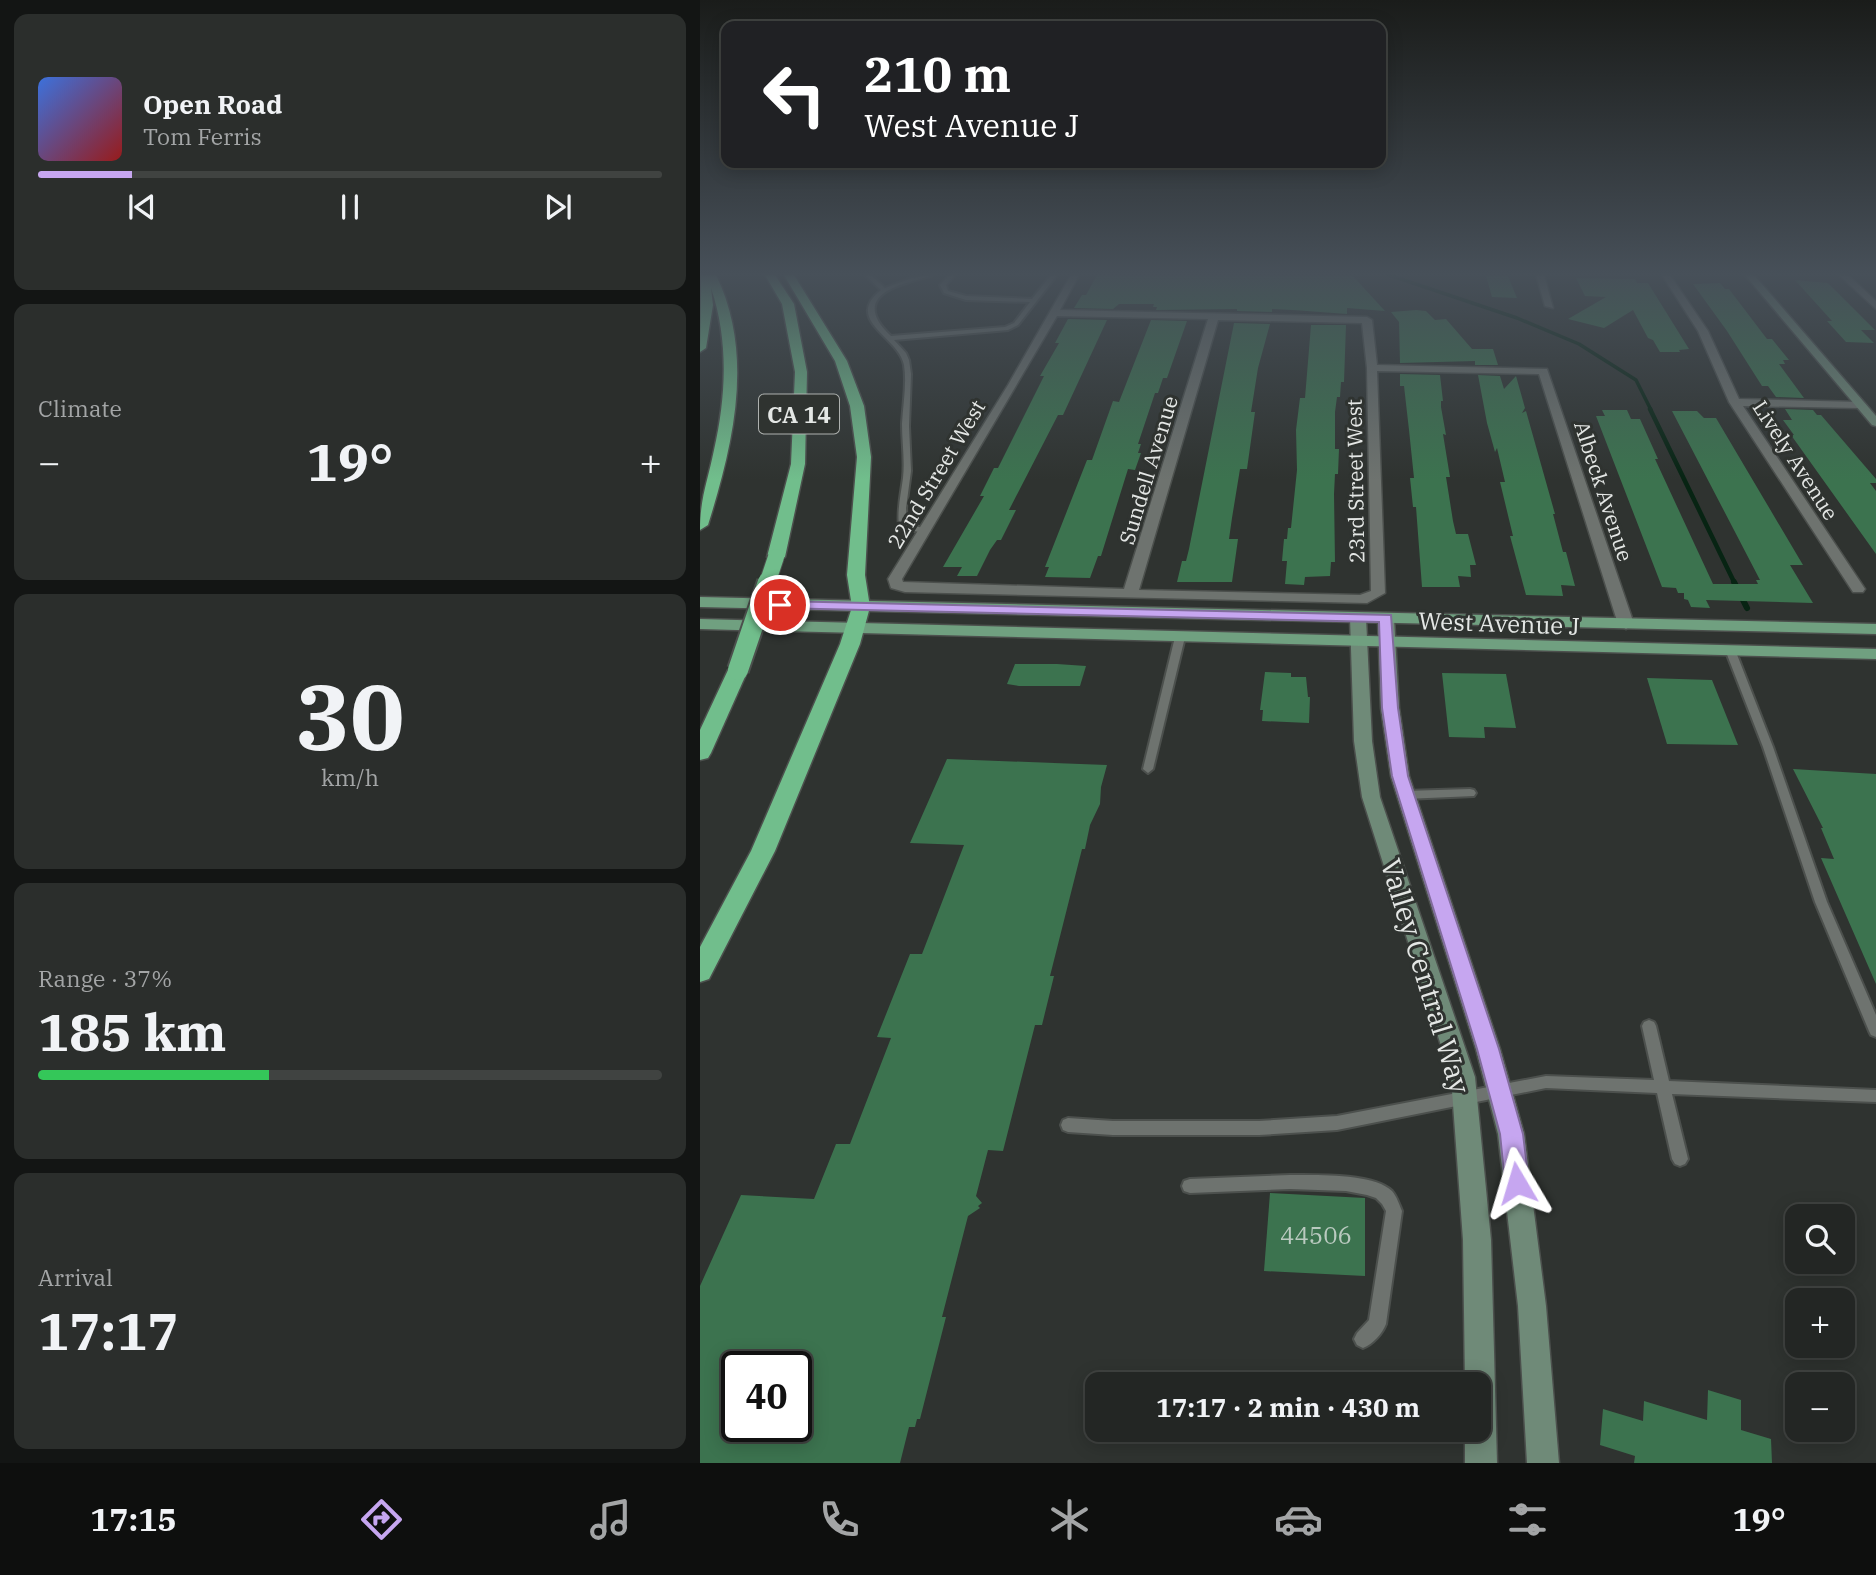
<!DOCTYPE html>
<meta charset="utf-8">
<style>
:root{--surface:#232624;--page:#2b2e2c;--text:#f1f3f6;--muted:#a3a5a6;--line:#404341;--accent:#c6a6f0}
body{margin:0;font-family:"IBM Plex Serif",serif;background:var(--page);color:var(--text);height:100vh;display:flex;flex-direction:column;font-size:26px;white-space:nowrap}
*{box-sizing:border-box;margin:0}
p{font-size:23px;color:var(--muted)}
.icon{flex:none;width:38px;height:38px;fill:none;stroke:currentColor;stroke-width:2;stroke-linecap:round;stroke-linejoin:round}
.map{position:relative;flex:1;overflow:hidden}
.panel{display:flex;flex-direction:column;gap:14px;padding:14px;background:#131514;width:700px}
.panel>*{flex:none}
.banner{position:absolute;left:21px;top:21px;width:665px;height:147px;border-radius:14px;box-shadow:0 4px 18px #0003,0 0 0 2px var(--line);background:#202124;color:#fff;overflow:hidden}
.controls{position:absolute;left:1085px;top:1204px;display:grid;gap:14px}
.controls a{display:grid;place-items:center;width:70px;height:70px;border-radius:14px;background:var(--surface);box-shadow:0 4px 18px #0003,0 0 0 2px var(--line);font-size:35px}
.speed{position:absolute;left:21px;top:1351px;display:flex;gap:14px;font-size:35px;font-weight:700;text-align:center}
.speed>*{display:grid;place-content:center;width:91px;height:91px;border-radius:50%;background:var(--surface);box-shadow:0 4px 18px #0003,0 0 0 2px var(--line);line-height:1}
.speed .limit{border:4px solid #111;border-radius:10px;background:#fff;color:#111}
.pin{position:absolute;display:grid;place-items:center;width:60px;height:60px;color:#fff;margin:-30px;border:4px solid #fff;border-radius:50%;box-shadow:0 2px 7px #0007}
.me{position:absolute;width:77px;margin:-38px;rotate:353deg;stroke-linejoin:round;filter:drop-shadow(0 0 5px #0008)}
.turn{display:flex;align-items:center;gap:24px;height:147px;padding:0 28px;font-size:32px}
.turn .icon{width:91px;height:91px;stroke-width:2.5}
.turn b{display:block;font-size:49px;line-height:60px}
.big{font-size:52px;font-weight:700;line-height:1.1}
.panel .card{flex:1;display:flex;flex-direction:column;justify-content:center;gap:10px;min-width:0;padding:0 24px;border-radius:14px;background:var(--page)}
.panel .dial{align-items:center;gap:0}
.dial b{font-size:91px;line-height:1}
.song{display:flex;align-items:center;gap:21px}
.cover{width:84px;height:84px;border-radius:10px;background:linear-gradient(135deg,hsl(220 70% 55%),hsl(0 70% 35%))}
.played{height:7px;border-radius:4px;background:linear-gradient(90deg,var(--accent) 15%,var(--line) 15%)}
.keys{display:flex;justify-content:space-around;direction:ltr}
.heat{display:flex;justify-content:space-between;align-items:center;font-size:38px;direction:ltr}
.charge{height:10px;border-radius:5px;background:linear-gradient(90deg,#34c759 37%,var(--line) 0)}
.trip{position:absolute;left:385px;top:1372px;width:406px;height:70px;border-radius:14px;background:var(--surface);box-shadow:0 4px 18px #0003,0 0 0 2px var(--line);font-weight:700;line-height:70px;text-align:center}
.tabs{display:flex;height:112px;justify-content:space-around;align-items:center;background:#0e0f0e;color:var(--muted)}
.tabs .icon{width:49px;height:49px}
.tabs .selected{color:var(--accent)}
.tabs b{font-size:32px;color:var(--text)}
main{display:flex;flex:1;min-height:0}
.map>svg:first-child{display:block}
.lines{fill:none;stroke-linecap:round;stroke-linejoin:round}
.stream-far2{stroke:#072413;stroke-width:3.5}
.stream-far1{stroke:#072413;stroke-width:4.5}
.stream{stroke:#072413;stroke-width:6}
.building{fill:#3c734f;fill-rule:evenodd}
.lane-casing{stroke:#4c504d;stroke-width:4}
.street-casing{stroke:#4c504d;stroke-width:3}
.secondary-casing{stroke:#4c504d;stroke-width:3}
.primary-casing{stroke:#4c504d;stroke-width:3}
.highway-casing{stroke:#4c504d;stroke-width:3}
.lane{fill:#6e736f;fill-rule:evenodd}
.street{fill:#6e736f;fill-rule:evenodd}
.secondary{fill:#6f8a78;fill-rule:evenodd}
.primary{fill:#70a080;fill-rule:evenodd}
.highway{fill:#71be8c;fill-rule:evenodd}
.highway-bridge-far1-casing{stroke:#4c504d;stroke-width:18;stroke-linecap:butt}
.highway-bridge-casing{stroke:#4c504d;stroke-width:24;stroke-linecap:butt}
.highway-bridge-far1{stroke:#71be8c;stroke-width:16}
.highway-bridge{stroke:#71be8c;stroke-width:20}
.route{fill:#c6a6f0;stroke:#816c9c;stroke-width:2}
.labels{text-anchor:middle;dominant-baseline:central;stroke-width:6;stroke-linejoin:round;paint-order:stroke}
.far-street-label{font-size:21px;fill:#e4e7e5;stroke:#2f3330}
.shield{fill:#2f3330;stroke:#aeb1af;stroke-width:2}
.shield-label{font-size:23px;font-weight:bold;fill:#e4e7e5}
.street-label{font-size:24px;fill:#e4e7e5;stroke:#2f3330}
.near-number-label{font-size:24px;fill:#bacac0}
.near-street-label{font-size:28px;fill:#e4e7e5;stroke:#2f3330}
</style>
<main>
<section class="panel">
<div class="card">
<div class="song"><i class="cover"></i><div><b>Open Road</b><p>Tom Ferris</p></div></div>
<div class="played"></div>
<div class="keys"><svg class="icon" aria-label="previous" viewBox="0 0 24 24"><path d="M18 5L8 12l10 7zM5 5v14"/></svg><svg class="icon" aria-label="pause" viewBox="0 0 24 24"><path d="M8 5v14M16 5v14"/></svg><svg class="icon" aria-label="next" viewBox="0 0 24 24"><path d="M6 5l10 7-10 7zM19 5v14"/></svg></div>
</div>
<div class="card"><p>Climate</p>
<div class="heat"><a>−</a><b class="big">19°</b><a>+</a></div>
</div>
<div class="card dial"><b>30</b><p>km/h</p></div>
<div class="card"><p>Range · 37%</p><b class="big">185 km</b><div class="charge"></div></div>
<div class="card"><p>Arrival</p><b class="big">17:17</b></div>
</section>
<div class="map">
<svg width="1176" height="1463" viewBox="0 0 1176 1463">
<rect width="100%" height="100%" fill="#2f3330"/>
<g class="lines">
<path class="stream-far2" d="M 689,275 L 817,318 L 879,344 L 936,380 L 951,410"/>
<path class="stream-far1" d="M 950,409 L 1035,584"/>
<path class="stream" d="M 1034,582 L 1047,608"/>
</g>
<g class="building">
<path d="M 397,275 L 653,276 L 685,311 L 647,308 L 647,314 L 593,310 L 572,309 L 572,312 L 537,311 L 537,309 L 456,310 L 457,307 L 453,307 L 454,304 L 419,304 L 413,309 L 374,308 L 382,295 L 386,295 Z"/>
<path d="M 786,276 L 808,276 L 817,298 L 792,297 Z"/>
<path d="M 876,278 L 935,279 L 937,283 L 948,283 L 989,349 L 979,350 L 980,352 L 960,352 L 953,340 L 948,338 L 933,310 L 904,328 L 868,319 L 906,297 L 885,296 Z"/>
<path d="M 1095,280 L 1128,283 L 1175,330 L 1161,330 L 1174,343 L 1146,342 L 1127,321 L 1132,321 Z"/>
<path d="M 1020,283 L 1025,289 L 1029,289 L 1067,339 L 1072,339 L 1089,360 L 1083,360 L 1085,364 L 1079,364 L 1104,398 L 1076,397 L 1068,386 L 1062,386 L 1027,331 L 993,284 Z"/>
<path d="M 716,310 L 726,311 L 735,320 L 746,319 L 772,349 L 793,349 L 798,365 L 775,365 L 775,361 L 700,363 L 699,322 L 691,312 Z"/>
<path d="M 368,319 L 407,320 L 363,415 L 358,415 L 309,510 L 316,510 L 301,540 L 297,540 L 290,550 L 277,576 L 257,576 L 262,567 L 243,567 L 284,496 L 280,496 L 294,468 L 298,468 L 344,376 L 340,376 L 359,343 L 355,343 Z"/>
<path d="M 451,320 L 487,321 L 467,378 L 463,378 L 458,393 L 455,393 L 438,444 L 441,444 L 438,453 L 441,453 L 435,470 L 428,469 L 401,556 L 398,556 L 390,578 L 345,577 L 349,567 L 345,567 L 387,460 L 392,460 L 413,401 L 419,402 Z"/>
<path d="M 534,323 L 570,324 L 558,368 L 551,412 L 555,412 L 547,469 L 540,469 L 532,518 L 529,539 L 538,539 L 532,582 L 477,582 L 482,561 L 486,561 L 489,549 Z"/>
<path d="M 611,325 L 646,325 L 644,382 L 641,382 L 640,397 L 637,397 L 635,412 L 635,449 L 639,449 L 638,474 L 635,474 L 634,494 L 635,562 L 631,562 L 630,576 L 605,577 L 604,585 L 585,584 L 587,561 L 582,561 L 584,539 L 587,539 L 588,528 L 591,528 L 597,470 L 596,430 L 600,398 L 605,398 Z"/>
<path d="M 700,374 L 740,375 L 743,401 L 741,401 L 741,407 L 746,435 L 743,434 L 750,477 L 746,477 L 753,521 L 756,534 L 768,534 L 776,565 L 770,565 L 771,577 L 758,576 L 760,587 L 722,587 L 716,507 L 713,507 L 710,478 L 714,478 L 709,430 L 704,386 L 700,386 Z"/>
<path d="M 778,375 L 800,376 L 804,389 L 816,376 L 825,408 L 822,413 L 826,411 L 855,514 L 853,514 L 863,552 L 866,552 L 875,586 L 861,585 L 863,596 L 826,595 L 810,536 L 813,536 L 800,482 L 805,482 L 797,448 L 795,452 L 787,423 Z"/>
<path d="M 1085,409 L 1113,410 L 1117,415 L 1121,415 L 1176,479 L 1176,483 L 1170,483 L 1176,491 L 1176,554 L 1091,435 L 1094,435 L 1083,420 L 1092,420 Z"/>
<path d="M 902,410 L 927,410 L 931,419 L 940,419 L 958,459 L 955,459 L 1013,584 L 1058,584 L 1056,580 L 1060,580 L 972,411 L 997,411 L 1004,418 L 1016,418 L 1103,565 L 1090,565 L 1113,603 L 1006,600 L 1010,608 L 991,607 L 988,600 L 984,599 L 984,593 L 978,593 L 976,588 L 962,587 L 896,416 L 905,416 Z"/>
<path d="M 315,664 L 357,664 L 386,666 L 380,686 L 319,686 L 307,684 Z"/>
<path d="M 565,672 L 591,673 L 591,677 L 606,677 L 608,697 L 610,697 L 609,723 L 562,721 L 563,710 L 560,710 Z"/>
<path d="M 742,673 L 806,674 L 816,728 L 784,727 L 785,738 L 749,737 Z"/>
<path d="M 947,678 L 1012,680 L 1038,745 L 967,744 Z"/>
<path d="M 247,759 L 407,765 L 401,787 L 400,804 L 390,825 L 385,849 L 382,849 L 350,976 L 354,976 L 342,1025 L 335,1025 L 303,1151 L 288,1150 L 276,1196 L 282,1203 L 278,1206 L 280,1208 L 268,1216 L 242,1317 L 246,1317 L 220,1419 L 217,1419 L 215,1427 L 209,1427 L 200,1463 L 0,1463 L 0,1286 L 41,1195 L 114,1199 L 136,1144 L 150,1144 L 191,1038 L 177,1037 L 210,954 L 222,954 L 264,845 L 210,843 ZM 37,1367 L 96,1367 L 96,1426 L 37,1426 Z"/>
<path d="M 1093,769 L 1176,774 L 1176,984 L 1121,858 L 1134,859 L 1121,828 L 1123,828 Z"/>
<path d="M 570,1193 L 665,1198 L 665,1276 L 564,1271 Z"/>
<path d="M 1008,1390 L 1041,1400 L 1041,1430 L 1071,1439 L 1072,1463 L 934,1463 L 935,1456 L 900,1445 L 903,1409 L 943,1421 L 944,1401 L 1007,1420 Z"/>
</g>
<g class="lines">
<g class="lane-casing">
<g id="lane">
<path d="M 165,275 L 171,275 L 185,288 L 212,278 L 233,275 C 225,278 215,280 206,283 C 173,293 163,310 191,336 L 305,327 L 314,323 L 330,302 L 266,300 L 244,293 L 240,285 L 249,275 L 255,275 L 246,285 L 248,291 L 266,296 L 332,299 L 351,275 L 357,275 L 318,325 L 308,330 L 194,340 L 206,353 L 209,360 L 211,374 L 209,426 L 211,471 L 206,508 L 207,524 L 227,529 L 227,533 L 224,533 L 200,528 L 199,526 C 197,509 201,494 203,478 C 205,460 202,442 202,424 C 203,404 207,384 204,365 C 199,337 143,320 181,290 Z"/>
<path d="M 480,634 L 485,637 L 453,769 L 448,773 L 443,769 L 475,637 Z"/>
<path d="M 1031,649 L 1036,652 L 1073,747 L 1127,902 L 1176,1015 L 1176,1037 L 1171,1035 L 1169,1031 L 1115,902 L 1063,747 L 1026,652 Z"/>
<path d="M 770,789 L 774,790 L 776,793 L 774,796 L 705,799 L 699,795 L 705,791 Z"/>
<path d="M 949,1020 L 954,1022 L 956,1026 L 969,1081 L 1176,1090 L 1176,1102 L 972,1094 L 988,1159 L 985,1164 L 980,1166 L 975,1164 L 972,1159 L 957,1093 L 846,1088 L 637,1130 L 559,1135 L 413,1135 L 368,1132 L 363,1130 L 361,1125 L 363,1120 L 368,1118 L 413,1121 L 559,1121 L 637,1116 L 846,1076 L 954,1080 L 942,1026 L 944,1022 Z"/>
<path d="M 590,1175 C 615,1175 674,1173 692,1191 C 697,1197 699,1204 702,1211 L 686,1324 C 682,1334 673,1344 663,1348 L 657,1345 L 654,1339 L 657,1333 L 669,1320 L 686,1211 L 682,1204 L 676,1198 L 667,1195 L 646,1191 L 590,1189 L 490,1193 L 484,1191 L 482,1186 L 484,1181 L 490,1179 Z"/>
</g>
</g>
<g class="street-casing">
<g id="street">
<path d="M 371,275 L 379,275 L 360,310 L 667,317 L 672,320 L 677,365 L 847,369 L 934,624 L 926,629 L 918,624 L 839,374 L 677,371 L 685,593 L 667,603 L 205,592 L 191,588 L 188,579 L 308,385 ZM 357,316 L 508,319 L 424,589 L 203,582 L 202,579 ZM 518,320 L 662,323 L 667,368 L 671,591 L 660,595 L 439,590 Z"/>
<path d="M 836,275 L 844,275 L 853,308 L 845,306 Z"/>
<path d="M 962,275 L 970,275 L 1008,331 L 1039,399 L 1160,402 L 1166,405 L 1160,408 L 1043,406 L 1165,589 L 1163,592 L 1153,592 L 1029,402 L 998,331 Z"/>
<path d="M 1139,275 L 1148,275 L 1176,301 L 1176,309 Z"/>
</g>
</g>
<g class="secondary-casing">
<g id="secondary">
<path d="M 1045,275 L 1054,275 L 1176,416 L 1176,426 L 1172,425 Z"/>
<path d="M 658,613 L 666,618 L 672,741 L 680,797 L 775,1077 L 791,1240 L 797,1463 L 765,1463 L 765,1430 L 779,1430 L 779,1384 L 765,1384 L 763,1240 L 751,1077 L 662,797 L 654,741 L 650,618 Z"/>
<path d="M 686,613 L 694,618 L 699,708 L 709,776 L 800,1049 L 824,1134 L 846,1306 L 859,1463 L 827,1463 L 818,1306 L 798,1134 L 776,1049 L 691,776 L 681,708 L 678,618 Z"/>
</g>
</g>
<g class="primary-casing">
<g id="primary">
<path d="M 0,597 L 1176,624 L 1176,634 L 0,607 Z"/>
<path d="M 0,619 L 1176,649 L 1176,659 L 0,629 Z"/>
</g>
</g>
<g class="highway-casing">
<g id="highway">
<path d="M 1,275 L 16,275 C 55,355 33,445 8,525 L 0,530 C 0,498 8,480 14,450 C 26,397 29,341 11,288 L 13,305 L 6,348 L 0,352 Z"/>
<path d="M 65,275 L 75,275 L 94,304 L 107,372 L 105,464 L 85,557 L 76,562 L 67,557 L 91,464 L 95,372 L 82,304 Z"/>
<path d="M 84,275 L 94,275 L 147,361 L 164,406 L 171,457 L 165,575 L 170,607 L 160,644 L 75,851 L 9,979 L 0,982 L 0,947 L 51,851 L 140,644 L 152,607 L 147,575 L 157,457 L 150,406 L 135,361 Z"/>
<path d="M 38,664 L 48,670 L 11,753 L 8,758 L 0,760 L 0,730 L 28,670 Z"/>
</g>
</g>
<use href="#lane" class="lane"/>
<use href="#street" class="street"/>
<use href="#secondary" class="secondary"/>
<use href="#primary" class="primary"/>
<use href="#highway" class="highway"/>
<g class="highway-bridge-far1-casing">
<path id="highway-bridge-far1" d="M 67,584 L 76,557"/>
</g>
<g class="highway-bridge-casing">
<path id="highway-bridge" d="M 38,670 L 68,582"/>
</g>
<use href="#highway-bridge-far1" class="highway-bridge-far1"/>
<use href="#highway-bridge" class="highway-bridge"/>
</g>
<linearGradient id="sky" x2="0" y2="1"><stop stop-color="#1a1c1a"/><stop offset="0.57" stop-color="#475059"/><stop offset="1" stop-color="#475059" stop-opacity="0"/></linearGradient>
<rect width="1176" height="480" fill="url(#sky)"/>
<path class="route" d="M 80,601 L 691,615 L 698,708 L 708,776 L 799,1049 L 823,1134 L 829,1183 L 826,1191 L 817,1194 L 809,1191 L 805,1183 L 800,1134 L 777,1049 L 692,776 L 682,708 L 679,622 L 76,608 L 74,605 Z"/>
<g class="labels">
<g class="far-street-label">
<text transform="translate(1096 460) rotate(57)">Lively Avenue</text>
<text transform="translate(448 470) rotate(-73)">Sundell Avenue</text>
<text transform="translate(236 474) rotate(-59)">22nd Street West</text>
<text transform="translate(655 481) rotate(-91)">23rd Street West</text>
<text transform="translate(904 491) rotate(72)">Albeck Avenue</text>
</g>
<rect class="shield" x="59" y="394.5" width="80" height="39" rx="5"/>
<g class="shield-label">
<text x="99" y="414">CA 14</text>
</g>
<g class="street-label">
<text transform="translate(799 623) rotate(2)">West Avenue J</text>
</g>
<g class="near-number-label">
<text x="616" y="1235">44506</text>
</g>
<g class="near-street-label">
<text transform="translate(726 976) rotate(73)">Valley Central Way</text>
</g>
</g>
</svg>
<div class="controls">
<a><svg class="icon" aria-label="search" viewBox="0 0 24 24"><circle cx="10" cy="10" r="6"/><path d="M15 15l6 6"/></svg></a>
<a>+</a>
<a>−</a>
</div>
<div class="speed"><div class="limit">40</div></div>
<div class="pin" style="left:80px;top:605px;background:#d93025"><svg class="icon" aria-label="arrive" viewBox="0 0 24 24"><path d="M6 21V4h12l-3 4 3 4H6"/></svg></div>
<svg class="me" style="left:817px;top:1183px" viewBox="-20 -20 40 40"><path d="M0-17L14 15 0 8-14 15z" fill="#c6a6f0" stroke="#fff" stroke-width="4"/></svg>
<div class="trip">17:17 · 2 min · 430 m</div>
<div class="banner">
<div class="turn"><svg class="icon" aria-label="left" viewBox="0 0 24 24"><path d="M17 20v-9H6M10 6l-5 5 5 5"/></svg><div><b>210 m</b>West Avenue J</div></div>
</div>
</div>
</main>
<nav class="tabs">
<b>17:15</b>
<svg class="icon selected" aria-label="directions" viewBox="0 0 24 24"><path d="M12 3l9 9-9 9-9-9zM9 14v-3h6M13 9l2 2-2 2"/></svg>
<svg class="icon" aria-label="music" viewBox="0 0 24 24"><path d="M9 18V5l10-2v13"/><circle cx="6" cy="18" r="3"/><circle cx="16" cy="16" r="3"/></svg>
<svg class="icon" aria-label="phone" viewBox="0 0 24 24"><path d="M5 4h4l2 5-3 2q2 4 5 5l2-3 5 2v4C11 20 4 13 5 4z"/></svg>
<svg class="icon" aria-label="climate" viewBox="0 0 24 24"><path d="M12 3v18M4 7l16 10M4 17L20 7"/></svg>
<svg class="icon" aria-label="car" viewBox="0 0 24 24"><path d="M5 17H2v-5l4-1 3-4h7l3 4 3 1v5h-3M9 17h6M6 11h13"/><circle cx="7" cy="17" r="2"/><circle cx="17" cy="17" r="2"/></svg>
<svg class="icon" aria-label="filters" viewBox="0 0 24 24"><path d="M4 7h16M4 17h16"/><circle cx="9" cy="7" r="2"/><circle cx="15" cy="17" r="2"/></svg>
<b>19°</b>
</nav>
